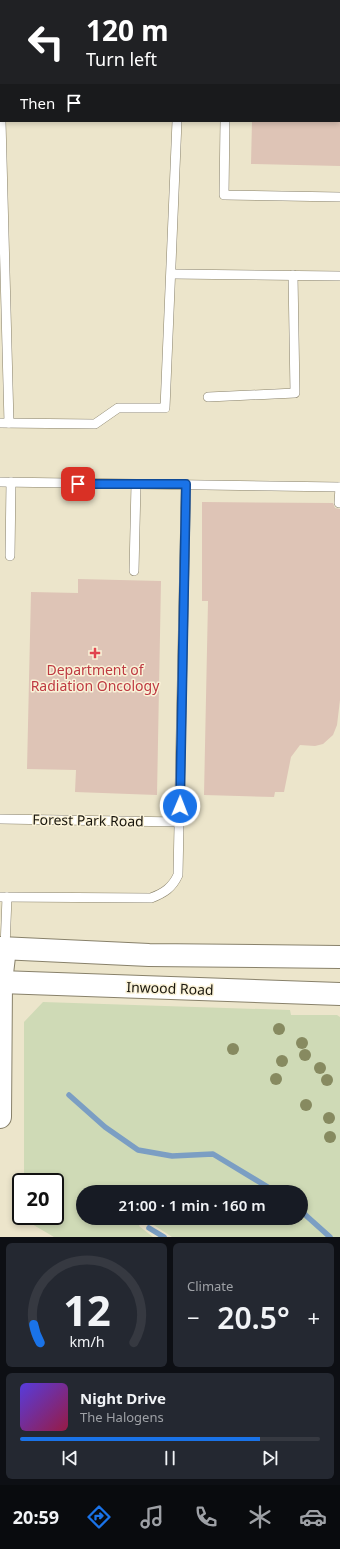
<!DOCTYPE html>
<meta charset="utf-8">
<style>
:root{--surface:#171b24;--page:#242831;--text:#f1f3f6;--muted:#9ea1a6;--line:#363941;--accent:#1a73e8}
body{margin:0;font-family:"Noto Sans",sans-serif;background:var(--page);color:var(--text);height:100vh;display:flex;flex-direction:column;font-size:15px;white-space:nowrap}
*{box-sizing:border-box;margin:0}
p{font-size:13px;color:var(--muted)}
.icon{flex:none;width:22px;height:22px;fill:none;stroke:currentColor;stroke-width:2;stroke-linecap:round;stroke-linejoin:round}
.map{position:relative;height:1237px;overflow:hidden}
.side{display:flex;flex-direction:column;gap:6px;padding:6px;background:#0d0f14;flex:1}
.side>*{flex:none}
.hud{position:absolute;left:0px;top:0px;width:340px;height:122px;box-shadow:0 2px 6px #0003;background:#202124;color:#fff;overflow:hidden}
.speed{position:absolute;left:12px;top:1173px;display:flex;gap:8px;font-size:20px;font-weight:700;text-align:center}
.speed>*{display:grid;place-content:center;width:52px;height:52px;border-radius:50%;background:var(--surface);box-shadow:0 2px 6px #0003;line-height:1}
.speed .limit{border:2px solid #111;border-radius:6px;background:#fff;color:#111}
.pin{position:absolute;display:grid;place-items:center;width:34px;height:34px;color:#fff;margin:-17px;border-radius:8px;box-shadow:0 2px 6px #0006}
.me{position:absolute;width:44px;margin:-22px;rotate:1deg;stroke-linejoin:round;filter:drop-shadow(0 0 3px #0008)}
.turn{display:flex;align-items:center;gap:14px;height:84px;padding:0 20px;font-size:18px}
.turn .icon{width:52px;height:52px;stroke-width:2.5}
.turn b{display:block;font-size:28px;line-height:34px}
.then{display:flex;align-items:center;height:38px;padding:0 20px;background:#0003;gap:8px;font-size:15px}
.big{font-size:30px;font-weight:600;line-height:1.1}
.side .widget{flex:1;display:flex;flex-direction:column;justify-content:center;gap:6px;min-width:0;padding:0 14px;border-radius:6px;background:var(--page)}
.side .dial{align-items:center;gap:0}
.dial svg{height:104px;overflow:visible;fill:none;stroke:var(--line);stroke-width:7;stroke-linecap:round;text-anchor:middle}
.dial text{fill:var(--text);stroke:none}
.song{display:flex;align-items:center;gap:12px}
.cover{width:48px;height:48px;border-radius:6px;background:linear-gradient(135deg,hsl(250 70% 55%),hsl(340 70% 35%))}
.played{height:4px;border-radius:2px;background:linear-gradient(90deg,var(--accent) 80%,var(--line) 80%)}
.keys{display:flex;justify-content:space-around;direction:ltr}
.heat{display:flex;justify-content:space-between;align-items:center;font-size:22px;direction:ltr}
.side .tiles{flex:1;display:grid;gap:6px;grid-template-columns:1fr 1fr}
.widget:last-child{grid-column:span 2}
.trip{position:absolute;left:76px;top:1185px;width:232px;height:40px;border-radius:20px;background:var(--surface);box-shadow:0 2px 6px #0003;font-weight:600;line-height:40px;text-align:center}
.tab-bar{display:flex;height:64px;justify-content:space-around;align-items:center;background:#090b0e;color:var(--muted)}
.tab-bar .icon{width:28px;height:28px}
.tab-bar .selected{color:var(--accent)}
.tab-bar b{font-size:18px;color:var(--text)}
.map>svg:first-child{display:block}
.green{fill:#cfdab6;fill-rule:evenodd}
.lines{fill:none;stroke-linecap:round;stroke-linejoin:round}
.stream{stroke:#7b9ec3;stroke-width:5.5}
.building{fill:#dec4b6}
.lane-casing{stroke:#88816a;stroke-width:10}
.secondary-casing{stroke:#88816a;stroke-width:24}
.lane{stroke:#fff;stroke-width:9}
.secondary{stroke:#fff;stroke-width:22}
.tree{fill:#878a60}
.route-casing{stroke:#114b97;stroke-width:10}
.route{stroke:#1a73e8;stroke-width:7}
.health-dot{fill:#e0444e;stroke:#faf2d8;stroke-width:1.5}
.labels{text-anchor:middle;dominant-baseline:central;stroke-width:3;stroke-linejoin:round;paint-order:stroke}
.health-label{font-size:14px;fill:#be3a42;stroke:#faf2d8}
.street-label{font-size:14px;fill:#19160d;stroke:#faf2d8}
</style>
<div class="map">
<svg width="340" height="1237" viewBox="0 0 340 1237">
<rect width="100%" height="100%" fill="#ece5cb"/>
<path class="green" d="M 43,1002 L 290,1010 L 291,1015 L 337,1015 L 340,1017 L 340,1237 L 172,1237 L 143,1218 L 139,1226 L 153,1237 L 54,1237 L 20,1217 L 21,1210 L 21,1216 L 55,1216 L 55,1182 L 24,1182 L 24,1022 ZM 83,1192 L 301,1192 L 301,1218 L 83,1218 Z"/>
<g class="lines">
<g class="stream">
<path d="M 69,1095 L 105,1127 L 138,1150 L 172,1156 L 213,1154 L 276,1192"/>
<path d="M 301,1211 L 330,1237"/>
<path d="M 149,1228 L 164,1237"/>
</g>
</g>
<g class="building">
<path d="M 252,121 L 340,121 L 340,166 L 251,164 Z"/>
<path d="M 202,502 L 333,503 L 335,508 L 340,509 L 340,700 L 337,725 L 333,735 L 323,744 L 315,746 L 300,745 L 291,757 L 284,792 L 275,792 L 274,797 L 204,795 L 208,601 L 202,601 Z"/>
<path d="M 78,579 L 161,581 L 157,795 L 75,792 L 76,770 L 27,769 L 31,592 L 78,593 Z"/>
</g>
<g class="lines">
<g class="lane-casing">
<g id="lane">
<path d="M 181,1 L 181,0"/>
<path d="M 228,1 L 228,0"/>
<path d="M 0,63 L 1,112"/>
<path d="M 1,121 L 9,423"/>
<path d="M 225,121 L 224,195 L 340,197"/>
<path d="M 172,274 L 340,276"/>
<path d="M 208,397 L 295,393 L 293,275"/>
<path d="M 0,423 L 95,424 L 118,408 L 165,408 L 177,121"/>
<path d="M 0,482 L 340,487"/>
<path d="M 339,503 L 340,487"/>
<path d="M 10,556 L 11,482"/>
<path d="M 134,571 L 136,484"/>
<path d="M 0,819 L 180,822"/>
<path d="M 0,897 L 151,898 C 164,893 172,888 178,875 L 186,484"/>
<path d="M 5,948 L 7,897"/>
</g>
</g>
<g class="secondary-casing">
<g id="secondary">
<path d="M 0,948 L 149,955 L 340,957"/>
<path d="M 0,982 L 340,994"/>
<path d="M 0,1117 L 1,982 L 5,948"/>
</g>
</g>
<use href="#lane" class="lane"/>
<use href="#secondary" class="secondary"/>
</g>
<g class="tree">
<circle cx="279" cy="1029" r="6"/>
<circle cx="302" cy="1043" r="6"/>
<circle cx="233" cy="1049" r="6"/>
<circle cx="305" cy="1055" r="6"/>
<circle cx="282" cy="1061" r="6"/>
<circle cx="320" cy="1068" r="6"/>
<circle cx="276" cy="1079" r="6"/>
<circle cx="327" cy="1080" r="6"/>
<circle cx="306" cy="1105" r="6"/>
<circle cx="329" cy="1118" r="6"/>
<circle cx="330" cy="1137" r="6"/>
</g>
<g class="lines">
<g class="route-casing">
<path id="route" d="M 78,484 L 186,484 L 180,806"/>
</g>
<use href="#route" class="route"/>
</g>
<path class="health-dot" d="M93 647h4v4h4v4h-4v4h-4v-4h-4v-4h4z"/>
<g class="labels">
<g class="health-label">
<text x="95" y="669">Department of<tspan x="95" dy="16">Radiation Oncology</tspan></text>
</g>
<g class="street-label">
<text transform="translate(88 820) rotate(1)">Forest Park Road</text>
<text transform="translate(170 988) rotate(2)">Inwood Road</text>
</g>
</g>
</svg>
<div class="speed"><div class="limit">20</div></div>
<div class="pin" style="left:78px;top:484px;background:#d93025"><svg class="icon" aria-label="arrive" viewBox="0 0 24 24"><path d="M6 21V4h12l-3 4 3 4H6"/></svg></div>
<svg class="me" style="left:180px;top:806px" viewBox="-20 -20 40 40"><circle r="17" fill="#1a73e8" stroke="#fff" stroke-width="3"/><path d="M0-11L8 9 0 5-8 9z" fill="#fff"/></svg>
<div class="trip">21:00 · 1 min · 160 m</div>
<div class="hud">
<div class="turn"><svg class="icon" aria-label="left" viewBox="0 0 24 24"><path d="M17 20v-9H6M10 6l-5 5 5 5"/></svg><div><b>120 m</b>Turn left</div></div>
<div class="then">Then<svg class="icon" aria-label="arrive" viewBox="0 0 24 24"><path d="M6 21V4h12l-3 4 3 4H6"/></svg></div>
</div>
</div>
<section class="side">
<div class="tiles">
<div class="widget dial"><svg viewBox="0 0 100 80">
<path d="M14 69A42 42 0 1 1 86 69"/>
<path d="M14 69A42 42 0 0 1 9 55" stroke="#1a73e8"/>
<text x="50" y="56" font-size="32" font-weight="700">12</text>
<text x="50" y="72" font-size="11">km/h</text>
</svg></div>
<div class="widget"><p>Climate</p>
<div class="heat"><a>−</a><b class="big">20.5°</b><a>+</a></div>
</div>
<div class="widget">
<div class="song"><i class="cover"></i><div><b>Night Drive</b><p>The Halogens</p></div></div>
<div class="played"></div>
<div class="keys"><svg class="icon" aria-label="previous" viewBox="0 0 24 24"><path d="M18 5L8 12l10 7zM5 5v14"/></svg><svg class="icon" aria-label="pause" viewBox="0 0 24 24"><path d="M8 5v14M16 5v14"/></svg><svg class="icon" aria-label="next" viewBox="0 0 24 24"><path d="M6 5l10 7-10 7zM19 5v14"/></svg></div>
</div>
</div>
</section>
<nav class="tab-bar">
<b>20:59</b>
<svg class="icon selected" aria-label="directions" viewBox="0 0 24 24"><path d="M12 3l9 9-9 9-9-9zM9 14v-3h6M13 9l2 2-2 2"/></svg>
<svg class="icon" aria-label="music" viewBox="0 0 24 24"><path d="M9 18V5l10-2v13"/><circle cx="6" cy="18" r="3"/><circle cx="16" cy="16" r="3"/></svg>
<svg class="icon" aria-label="phone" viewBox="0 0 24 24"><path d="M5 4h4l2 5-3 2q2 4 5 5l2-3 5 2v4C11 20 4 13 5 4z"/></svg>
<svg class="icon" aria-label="climate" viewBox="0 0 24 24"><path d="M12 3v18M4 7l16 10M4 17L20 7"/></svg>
<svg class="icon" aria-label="car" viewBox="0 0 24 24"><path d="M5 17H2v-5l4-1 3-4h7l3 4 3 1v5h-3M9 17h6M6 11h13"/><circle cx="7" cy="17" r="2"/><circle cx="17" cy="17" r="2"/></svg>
</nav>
